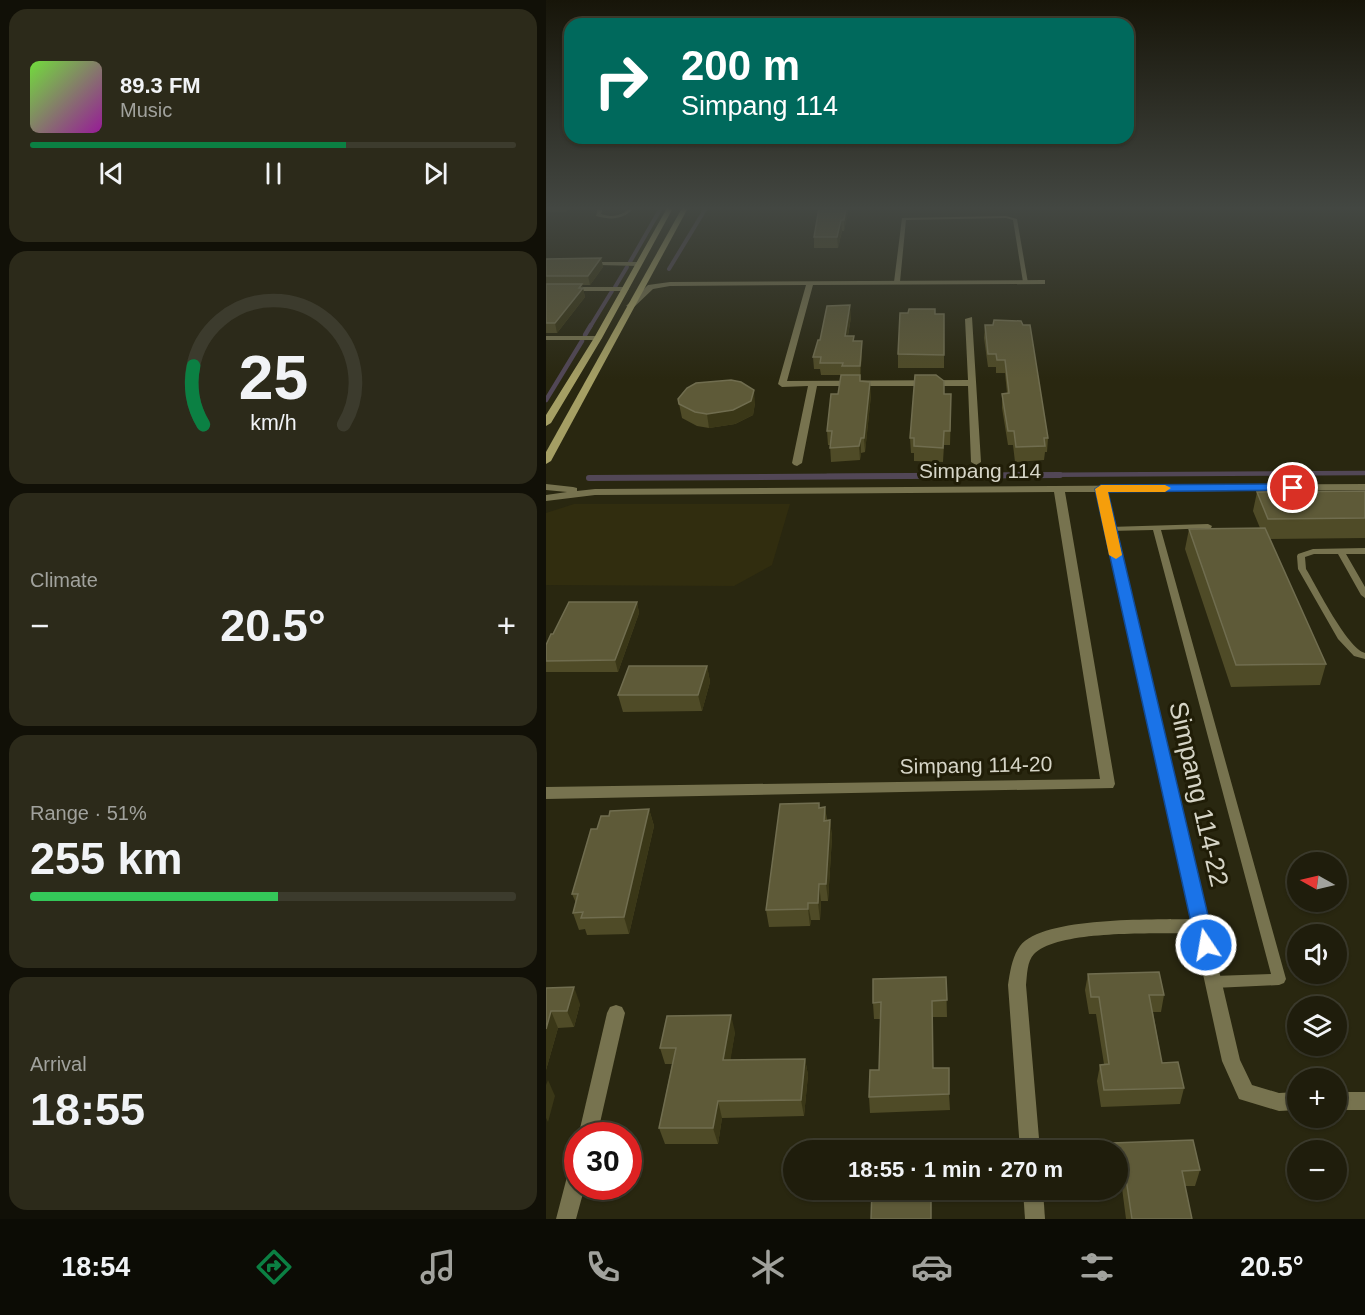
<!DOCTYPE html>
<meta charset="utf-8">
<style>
:root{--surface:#1f1d0c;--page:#2c2a1a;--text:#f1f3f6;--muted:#a1a29d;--line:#3c3b2d;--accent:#0b8043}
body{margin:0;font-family:Arial,sans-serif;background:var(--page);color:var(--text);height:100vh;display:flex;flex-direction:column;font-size:22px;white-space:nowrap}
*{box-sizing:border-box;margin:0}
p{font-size:20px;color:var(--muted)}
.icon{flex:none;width:33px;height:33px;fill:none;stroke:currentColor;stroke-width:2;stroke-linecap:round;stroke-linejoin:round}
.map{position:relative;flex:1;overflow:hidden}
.panel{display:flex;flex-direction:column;gap:9px;padding:9px;background:#111007;width:546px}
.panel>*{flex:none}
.banner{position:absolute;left:18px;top:18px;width:570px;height:126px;border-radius:18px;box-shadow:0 2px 4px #0004,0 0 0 2px var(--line);background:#00695c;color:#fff;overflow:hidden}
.needle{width:39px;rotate:278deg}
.controls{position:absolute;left:741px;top:852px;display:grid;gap:12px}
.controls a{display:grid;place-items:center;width:60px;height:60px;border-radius:50%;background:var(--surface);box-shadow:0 2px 4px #0004,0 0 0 2px var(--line);font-size:30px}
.speed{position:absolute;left:18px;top:1122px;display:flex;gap:12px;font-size:30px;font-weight:700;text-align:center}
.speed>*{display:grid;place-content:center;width:78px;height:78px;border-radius:50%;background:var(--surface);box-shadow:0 2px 4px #0004,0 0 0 2px var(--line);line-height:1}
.speed .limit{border:9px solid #d22;background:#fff;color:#111}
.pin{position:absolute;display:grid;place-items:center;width:51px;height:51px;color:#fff;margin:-26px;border:3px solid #fff;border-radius:50%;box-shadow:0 2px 6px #0007}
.me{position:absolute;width:66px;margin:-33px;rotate:348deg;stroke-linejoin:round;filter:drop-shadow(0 0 4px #0008)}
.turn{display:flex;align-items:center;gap:21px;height:126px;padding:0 18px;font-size:27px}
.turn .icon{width:78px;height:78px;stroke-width:2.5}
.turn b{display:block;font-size:42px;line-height:51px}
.big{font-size:45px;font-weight:800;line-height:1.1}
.panel .card{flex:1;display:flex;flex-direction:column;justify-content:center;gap:9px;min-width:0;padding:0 21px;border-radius:18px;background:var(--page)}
.panel .dial{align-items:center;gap:0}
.dial svg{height:156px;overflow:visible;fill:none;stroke:var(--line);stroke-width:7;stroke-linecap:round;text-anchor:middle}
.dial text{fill:var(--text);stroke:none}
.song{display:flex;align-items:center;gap:18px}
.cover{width:72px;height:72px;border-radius:9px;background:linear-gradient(135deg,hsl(100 70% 55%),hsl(300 70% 35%))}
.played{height:6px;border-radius:3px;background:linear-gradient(90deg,var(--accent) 65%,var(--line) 65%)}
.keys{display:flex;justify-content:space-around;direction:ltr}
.heat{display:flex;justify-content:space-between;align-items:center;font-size:33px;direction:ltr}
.charge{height:9px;border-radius:4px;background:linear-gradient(90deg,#34c759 51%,var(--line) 0)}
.trip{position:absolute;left:237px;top:1140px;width:345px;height:60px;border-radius:30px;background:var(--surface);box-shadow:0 2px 4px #0004,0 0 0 2px var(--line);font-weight:800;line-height:60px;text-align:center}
.tab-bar{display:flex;height:96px;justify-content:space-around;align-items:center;background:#0c0c05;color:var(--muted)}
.tab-bar .icon{width:42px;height:42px}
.tab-bar .active{color:var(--accent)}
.tab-bar b{font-size:27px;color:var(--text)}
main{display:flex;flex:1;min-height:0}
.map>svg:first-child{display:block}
.built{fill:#312d0f}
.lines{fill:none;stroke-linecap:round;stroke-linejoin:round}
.stream-far2{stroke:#524756;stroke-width:4}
.stream-far1{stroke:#524756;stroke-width:4.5}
.stream{stroke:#524756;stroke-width:6}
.service{fill:#77734f;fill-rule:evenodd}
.minor{fill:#77734f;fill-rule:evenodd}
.secondary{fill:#a59f64;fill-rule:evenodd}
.wall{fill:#4f4b27}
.shaded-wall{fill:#3a3717}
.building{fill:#5e5a38;stroke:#706d4f;stroke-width:1.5}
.route{fill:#1a73e8;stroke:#114b97;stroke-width:1.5}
.slow{fill:#f59e0b}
.labels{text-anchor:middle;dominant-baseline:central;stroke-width:6;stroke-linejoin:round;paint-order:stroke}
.street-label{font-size:21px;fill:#d6d5c7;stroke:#201d07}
.near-street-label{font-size:26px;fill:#d6d5c7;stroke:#201d07}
</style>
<main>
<section class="panel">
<div class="card">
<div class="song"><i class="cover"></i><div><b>89.3 FM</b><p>Music</p></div></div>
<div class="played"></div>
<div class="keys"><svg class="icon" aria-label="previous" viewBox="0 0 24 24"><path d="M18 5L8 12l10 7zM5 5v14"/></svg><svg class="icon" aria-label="pause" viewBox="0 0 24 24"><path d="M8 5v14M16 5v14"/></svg><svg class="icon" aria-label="next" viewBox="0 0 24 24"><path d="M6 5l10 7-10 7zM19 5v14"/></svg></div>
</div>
<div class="card dial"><svg viewBox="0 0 100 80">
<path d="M14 69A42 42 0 1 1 86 69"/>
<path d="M14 69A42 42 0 0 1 9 39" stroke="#0b8043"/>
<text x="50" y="56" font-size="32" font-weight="700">25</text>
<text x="50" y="72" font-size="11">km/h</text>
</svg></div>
<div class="card"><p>Climate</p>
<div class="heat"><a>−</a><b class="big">20.5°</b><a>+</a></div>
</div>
<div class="card"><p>Range · 51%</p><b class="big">255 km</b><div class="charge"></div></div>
<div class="card"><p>Arrival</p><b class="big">18:55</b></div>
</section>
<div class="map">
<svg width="819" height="1219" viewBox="0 0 819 1219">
<rect width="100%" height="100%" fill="#292710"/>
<path class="built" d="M 28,504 L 244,504 L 226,565 L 188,586 L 0,585 L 0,513 Z"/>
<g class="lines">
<g class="stream-far2">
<path d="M 84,262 L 115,208"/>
<path d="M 123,269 L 160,208"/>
<path d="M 69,287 L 81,267"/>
<path d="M 44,327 L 66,291"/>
</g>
<g class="stream-far1">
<path d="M 39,335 L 45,325"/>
<path d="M 0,400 L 36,341"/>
<path d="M 281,476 L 819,473"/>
</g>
<path class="stream" d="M 43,478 L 514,475"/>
<g class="service">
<path d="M 52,208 L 57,208 L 55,214 C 61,216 68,217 75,214 C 81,212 81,208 88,208 C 77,220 65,220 50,216 Z"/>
<path d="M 460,216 L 471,219 L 482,283 L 477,282 L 467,220 L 460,218 L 360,220 L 354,282 L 351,284 L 348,282 L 356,218 Z"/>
<path d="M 50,262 L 93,262 L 96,264 L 93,266 L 52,265 L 50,264 Z"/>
<path d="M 0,287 L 80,287 L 83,289 L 80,291 L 0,291 Z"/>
<path d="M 662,524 L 666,526 L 665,528 L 615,530 L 740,979 L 738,983 L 733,985 L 668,988 L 663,986 L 661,982 L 663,978 L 668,976 L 725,974 L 607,530 L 563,531 L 559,529 L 563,527 Z"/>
<path d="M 819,548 L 819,554 L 800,554 L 819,587 L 819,598 L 815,595 L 792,554 L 768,554 L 759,557 L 760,569 C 771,587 801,648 819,653 L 819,659 L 808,656 L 792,639 L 752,569 L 751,556 L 752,554 L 767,549 Z"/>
</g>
<g class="minor">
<path d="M 496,280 L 499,280 L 499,284 L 267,285 L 241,381 L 422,380 L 419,319 L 426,317 L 435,462 L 430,465 L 425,462 L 422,386 L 271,386 L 256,463 L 251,466 L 248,465 L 246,463 L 262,386 L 236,387 L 232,384 L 260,285 L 124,286 L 107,289 L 87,308 L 80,306 L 102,285 L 124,282 Z"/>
<path d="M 0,336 L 52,336 L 56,338 L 52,340 L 0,340 Z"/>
<path d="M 0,484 L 27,487 L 31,488 L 31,491 L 49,489 L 819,484 L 819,490 L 561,492 L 661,921 L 664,926 L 663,928 L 694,1060 L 706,1085 L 733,1093 L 752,1092 L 752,1110 L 733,1111 L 693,1099 L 676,1061 L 648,933 C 613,934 512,929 488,954 C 481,961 481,975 480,985 L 494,1150 L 474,1150 L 462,985 C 464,972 466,957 474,946 C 497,916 608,920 645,919 L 550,492 L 519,492 L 569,784 L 567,788 L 0,799 L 0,787 L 554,779 L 508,492 L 49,495 L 0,501 L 0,495 L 21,492 L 0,490 Z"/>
<path d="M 70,1005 L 76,1007 L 79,1013 L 51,1136 L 32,1137 L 61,1013 L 64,1007 Z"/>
<rect x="790" y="1092" width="29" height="18"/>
<path d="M 32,1163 L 32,1186 L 39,1186 L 30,1219 L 10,1219 L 22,1173 L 25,1166 Z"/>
<path d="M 477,1190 L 497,1190 L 499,1219 L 479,1219 Z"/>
</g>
<g class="secondary">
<path d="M 121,208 L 127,208 L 56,338 L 5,423 L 0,426 L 0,415 L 48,338 Z"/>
<path d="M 136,208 L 142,208 L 5,461 L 0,464 L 0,452 Z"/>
</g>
</g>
<g class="wall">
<path d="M 0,208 L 23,208 L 20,212 L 0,212 Z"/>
<path d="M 273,208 L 303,208 L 298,231 L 296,231 L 292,248 L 268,248 L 268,237 Z"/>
<path d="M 55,258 L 57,267 L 44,285 L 36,285 L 39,297 L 11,333 L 0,333 L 0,259 Z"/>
<path d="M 389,314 L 398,314 L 398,368 L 352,368 L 352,354 Z"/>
<path d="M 305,317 L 302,336 L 308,341 L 316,341 L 316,352 L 314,381 L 325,395 L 319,452 L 315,453 L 314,460 L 285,462 L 284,445 L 282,445 L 281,431 L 297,375 L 275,375 L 274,369 L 268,369 L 267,357 L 274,340 Z"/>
<path d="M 439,325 L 447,325 L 502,438 L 501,452 L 499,452 L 498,460 L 469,462 L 467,445 L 462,445 L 456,408 L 456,394 L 461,393 L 459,373 L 450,373 L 450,367 L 442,367 L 438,338 Z"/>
<path d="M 398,394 L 405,408 L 404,445 L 398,445 L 397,462 L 368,461 L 368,453 L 365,453 L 364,438 Z"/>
<path d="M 132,399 L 209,403 L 207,415 L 189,424 L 163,428 L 151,426 L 136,418 Z"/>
<path d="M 819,491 L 819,538 L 724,539 L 780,664 L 774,685 L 685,687 L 639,549 L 643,529 L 714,528 L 707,511 L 711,492 Z"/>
<path d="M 91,602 L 93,613 L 72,672 L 0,672 L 0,645 L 7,634 Z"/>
<path d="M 161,666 L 164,682 L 156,711 L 77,712 L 72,695 Z"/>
<path d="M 279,807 L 281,820 L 284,820 L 286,837 L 282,901 L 275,901 L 274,920 L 265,920 L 264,926 L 223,927 L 220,910 L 273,808 Z"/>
<path d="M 103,809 L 108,826 L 83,934 L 41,935 L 39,929 L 33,930 L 27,913 L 30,903 L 26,894 L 51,829 L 63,816 Z"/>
<path d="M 542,974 L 618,995 L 615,1012 L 607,1012 L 616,1063 L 638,1088 L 634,1104 L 555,1107 L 551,1081 L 554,1065 L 558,1064 L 550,1014 L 543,1014 L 539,990 Z"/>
<path d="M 400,977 L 401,1017 L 386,1017 L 387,1068 L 403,1094 L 404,1110 L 324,1113 L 323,1097 L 333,1070 L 335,1019 L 328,1019 L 327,1003 Z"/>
<path d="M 0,988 L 34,1004 L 28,1027 L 12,1028 L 0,1070 Z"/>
<path d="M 189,1032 L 184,1060 L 259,1059 L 262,1075 L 258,1116 L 176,1118 L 172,1144 L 119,1144 L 113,1128 L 126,1064 L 119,1064 L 114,1048 Z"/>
<path d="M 566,1143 L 654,1170 L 649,1186 L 639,1186 L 646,1219 L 580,1219 L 576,1188 L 572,1188 L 572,1150 L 564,1150 Z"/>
<path d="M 318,1190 L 402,1190 L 402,1199 L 319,1201 Z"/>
</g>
<g class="shaded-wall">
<path d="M 300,208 L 303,208 L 298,231 L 298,220 Z"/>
<path d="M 295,220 L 296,231 L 292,248 L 291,237 Z"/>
<path d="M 55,258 L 57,267 L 44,285 L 42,276 Z"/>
<path d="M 36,284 L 39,297 L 11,333 L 9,323 Z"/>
<path d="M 304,305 L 305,317 L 300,347 L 299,336 Z"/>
<path d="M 316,341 L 316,352 L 314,378 L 314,366 Z"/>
<path d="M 324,382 L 325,395 L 319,452 L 318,438 Z"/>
<path d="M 208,390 L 209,403 L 207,415 L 189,424 L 163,428 L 161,414 Z"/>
<path d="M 315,438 L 315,453 L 314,460 L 313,446 Z"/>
<path d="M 91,602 L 93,613 L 72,672 L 69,660 Z"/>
<path d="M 161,666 L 164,682 L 156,711 L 152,695 Z"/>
<path d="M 103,809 L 108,826 L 83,934 L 78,917 Z"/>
<path d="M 284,820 L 286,837 L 282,901 L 280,884 Z"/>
<path d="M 273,884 L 275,901 L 274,920 L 272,903 Z"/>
<path d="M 262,903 L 265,920 L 264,926 L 262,909 Z"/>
<path d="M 28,987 L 34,1004 L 28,1027 L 21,1011 Z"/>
<path d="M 5,1011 L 12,1028 L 0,1070 L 0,1029 Z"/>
<path d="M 185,1015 L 189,1032 L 182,1076 L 177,1060 Z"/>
<path d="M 259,1059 L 262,1075 L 258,1116 L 255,1100 Z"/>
<path d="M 2,1080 L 9,1096 L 2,1122 L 0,1118 L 0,1085 Z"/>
<path d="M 172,1101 L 176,1118 L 172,1144 L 167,1128 Z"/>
</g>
<g class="building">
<path d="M 273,208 L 300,208 L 298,220 L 295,220 L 291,237 L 268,237 Z"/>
<path d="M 55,258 L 42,276 L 0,276 L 0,259 Z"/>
<path d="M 0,284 L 36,284 L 33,288 L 37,288 L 9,323 L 0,323 Z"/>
<path d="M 304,305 L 299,336 L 308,336 L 307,341 L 316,341 L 314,366 L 296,366 L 297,363 L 274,363 L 275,357 L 267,357 L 272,340 L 274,340 L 281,306 Z"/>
<path d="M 363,309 L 389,309 L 389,314 L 398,314 L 398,355 L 352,354 L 354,313 L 362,313 Z"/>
<path d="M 448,320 L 475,321 L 477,325 L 484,325 L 502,438 L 498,438 L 499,446 L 470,447 L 468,431 L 462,431 L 456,394 L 463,393 L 459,360 L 451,360 L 450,354 L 442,354 L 439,325 L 447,325 Z"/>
<path d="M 295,375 L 314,375 L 314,381 L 324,382 L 318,438 L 315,438 L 313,446 L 284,448 L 286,431 L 281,431 L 285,394 L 292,394 Z"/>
<path d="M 369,375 L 390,375 L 398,381 L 398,394 L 405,394 L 404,431 L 398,431 L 397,448 L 368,446 L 368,438 L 364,438 Z"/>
<path d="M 185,380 L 195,382 L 208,390 L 205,401 L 187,410 L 161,414 L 149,412 L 133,404 L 132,399 L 141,388 L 150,383 Z"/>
<path d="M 819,491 L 819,518 L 722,519 L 711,492 Z"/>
<path d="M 719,528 L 780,664 L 690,665 L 643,529 Z"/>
<path d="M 23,602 L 91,602 L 69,660 L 0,661 L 0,645 L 5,634 L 7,634 Z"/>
<path d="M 83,666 L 161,666 L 152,695 L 72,695 Z"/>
<path d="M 273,803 L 273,808 L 279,807 L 278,821 L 284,820 L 280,884 L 273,884 L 272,903 L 262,903 L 262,909 L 220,910 L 234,804 Z"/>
<path d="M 103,809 L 78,917 L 35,918 L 37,912 L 27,913 L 32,894 L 26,894 L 45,829 L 51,829 L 55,816 L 63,816 L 64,811 Z"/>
<path d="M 613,972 L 618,995 L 603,995 L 616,1063 L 632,1062 L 638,1088 L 558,1090 L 554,1065 L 563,1064 L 553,997 L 545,997 L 542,974 Z"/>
<path d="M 400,977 L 401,1000 L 386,1001 L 387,1068 L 403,1068 L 403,1094 L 323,1097 L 324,1070 L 333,1070 L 335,1002 L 327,1003 L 327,979 Z"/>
<path d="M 28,987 L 21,1011 L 5,1011 L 0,1029 L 0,988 Z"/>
<path d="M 185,1015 L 177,1060 L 259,1059 L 255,1100 L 172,1101 L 167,1128 L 113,1128 L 130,1048 L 114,1048 L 121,1016 Z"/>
<path d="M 647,1140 L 654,1170 L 636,1171 L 646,1219 L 586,1219 L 579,1172 L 572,1173 L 572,1150 L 567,1150 L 566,1143 Z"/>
<path d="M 326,1190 L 385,1190 L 385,1219 L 325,1219 Z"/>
</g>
<linearGradient id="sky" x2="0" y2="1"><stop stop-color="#171509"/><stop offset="0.55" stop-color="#434742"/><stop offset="1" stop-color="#434742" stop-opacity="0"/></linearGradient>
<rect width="819" height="379" fill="url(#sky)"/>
<path class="route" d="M 747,484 L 751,485 L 751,490 L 562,492 L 669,945 L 666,951 L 660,953 L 653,951 L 650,945 L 549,489 L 555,485 Z"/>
<path class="slow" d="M 555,485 L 619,485 L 625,488 L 619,492 L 562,492 L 576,555 L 570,559 L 563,555 L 549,489 Z"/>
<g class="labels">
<g class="street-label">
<text x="434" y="470">Simpang 114</text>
<text transform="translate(430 765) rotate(-1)">Simpang 114-20</text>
</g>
<g class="near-street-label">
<text transform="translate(653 794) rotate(77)">Simpang 114-22</text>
</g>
</g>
</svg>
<div class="controls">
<a><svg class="needle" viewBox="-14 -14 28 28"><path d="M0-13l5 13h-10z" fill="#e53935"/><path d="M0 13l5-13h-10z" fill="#a1a29d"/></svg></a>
<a><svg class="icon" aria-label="sound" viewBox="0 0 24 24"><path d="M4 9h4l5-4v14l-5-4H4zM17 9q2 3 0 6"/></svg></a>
<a><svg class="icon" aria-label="layers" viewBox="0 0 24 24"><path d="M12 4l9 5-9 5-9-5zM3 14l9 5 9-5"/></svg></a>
<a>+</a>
<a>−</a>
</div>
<div class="speed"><div class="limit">30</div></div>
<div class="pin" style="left:747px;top:488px;background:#d93025"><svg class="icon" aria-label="arrive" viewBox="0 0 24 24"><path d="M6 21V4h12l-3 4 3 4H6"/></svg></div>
<svg class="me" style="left:660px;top:945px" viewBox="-20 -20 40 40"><circle r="17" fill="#1a73e8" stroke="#fff" stroke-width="3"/><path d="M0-11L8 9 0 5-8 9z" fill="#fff"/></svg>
<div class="trip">18:55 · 1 min · 270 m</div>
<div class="banner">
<div class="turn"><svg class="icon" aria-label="right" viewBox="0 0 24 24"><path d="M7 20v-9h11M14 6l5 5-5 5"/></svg><div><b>200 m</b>Simpang 114</div></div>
</div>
</div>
</main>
<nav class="tab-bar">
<b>18:54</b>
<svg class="icon active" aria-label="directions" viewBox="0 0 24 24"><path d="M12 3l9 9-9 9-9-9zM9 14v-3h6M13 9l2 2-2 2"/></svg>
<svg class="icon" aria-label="music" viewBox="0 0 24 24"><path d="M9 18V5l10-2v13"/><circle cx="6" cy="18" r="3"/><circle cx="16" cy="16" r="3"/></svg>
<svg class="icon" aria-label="phone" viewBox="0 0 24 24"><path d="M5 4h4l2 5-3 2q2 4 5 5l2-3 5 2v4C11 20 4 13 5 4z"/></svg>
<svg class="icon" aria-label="climate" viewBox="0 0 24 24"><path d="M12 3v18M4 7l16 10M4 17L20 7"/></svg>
<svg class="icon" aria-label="car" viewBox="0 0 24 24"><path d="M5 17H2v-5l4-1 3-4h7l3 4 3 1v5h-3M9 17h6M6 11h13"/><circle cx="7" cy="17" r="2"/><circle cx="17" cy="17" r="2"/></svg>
<svg class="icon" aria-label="filters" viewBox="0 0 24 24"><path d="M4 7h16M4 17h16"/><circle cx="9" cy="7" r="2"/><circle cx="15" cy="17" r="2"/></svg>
<b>20.5°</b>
</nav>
